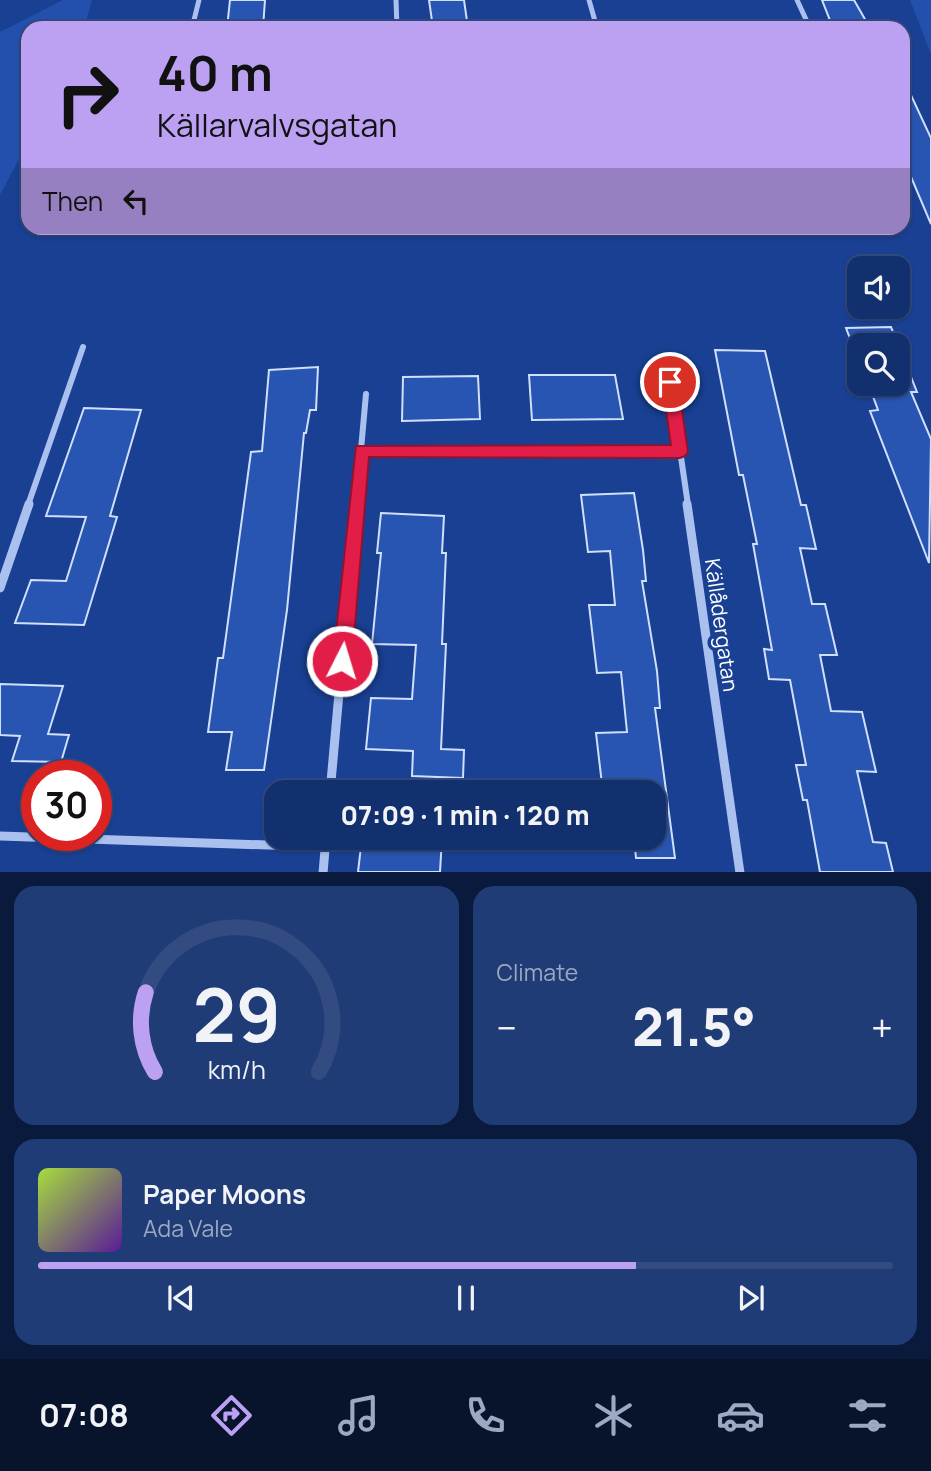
<!DOCTYPE html>
<meta charset="utf-8">
<style>
:root{--surface:#13306e;--page:#203c76;--text:#f1f3f6;--muted:#9da9c2;--line:#324b81;--accent:#bca0f2}
body{margin:0;font-family:Manrope,sans-serif;background:var(--page);color:var(--text);height:100vh;display:flex;flex-direction:column;font-size:26px;white-space:nowrap}
*{box-sizing:border-box;margin:0}
p{font-size:23px;color:var(--muted)}
.icon{flex:none;width:38px;height:38px;fill:none;stroke:currentColor;stroke-width:2;stroke-linecap:round;stroke-linejoin:round}
.map{position:relative;height:872px;overflow:hidden}
.panel{display:flex;flex-direction:column;gap:14px;padding:14px;background:#0a1a3c;flex:1}
.panel>*{flex:none}
.hud{position:absolute;left:21px;top:21px;width:889px;height:214px;border-radius:21px;box-shadow:0 2px 5px #0004,0 0 0 2px var(--line);background:#bca0f2;color:#111;overflow:hidden}
.controls{position:absolute;left:847px;top:256px;display:grid;gap:14px}
.controls a{display:grid;place-items:center;width:63px;height:63px;border-radius:14px;background:var(--surface);box-shadow:0 2px 5px #0004,0 0 0 2px var(--line);font-size:35px}
.speed{position:absolute;left:21px;top:760px;display:flex;gap:14px;font-size:35px;font-weight:700;text-align:center}
.speed>*{display:grid;place-content:center;width:91px;height:91px;border-radius:50%;background:var(--surface);box-shadow:0 2px 5px #0004,0 0 0 2px var(--line);line-height:1}
.speed .limit{border:10px solid #d22;background:#fff;color:#111}
.pin{position:absolute;display:grid;place-items:center;width:60px;height:60px;color:#fff;margin:-30px;border:4px solid #fff;border-radius:50%;box-shadow:0 2px 7px #0007}
.me{position:absolute;width:77px;margin:-38px;rotate:5deg;stroke-linejoin:round;filter:drop-shadow(0 0 5px #0008)}
.turn{display:flex;align-items:center;gap:24px;height:147px;padding:0 21px;font-size:32px}
.turn .icon{width:91px;height:91px;stroke-width:2.5}
.turn b{display:block;font-size:49px;line-height:60px}
.then{display:flex;align-items:center;height:66px;padding:0 21px;background:#0003;gap:14px;font-size:26px}
.big{font-size:52px;font-weight:800;line-height:1.1}
.panel .card{flex:1;display:flex;flex-direction:column;justify-content:center;gap:10px;min-width:0;padding:0 24px;border-radius:21px;background:var(--page)}
.panel .dial{align-items:center;gap:0}
.dial svg{height:182px;overflow:visible;fill:none;stroke:var(--line);stroke-width:7;stroke-linecap:round;text-anchor:middle}
.dial text{fill:var(--text);stroke:none}
.song{display:flex;align-items:center;gap:21px}
.cover{width:84px;height:84px;border-radius:10px;background:linear-gradient(135deg,hsl(80 70% 55%),hsl(270 70% 35%))}
.played{height:7px;border-radius:4px;background:linear-gradient(90deg,var(--accent) 70%,var(--line) 70%)}
.keys{display:flex;justify-content:space-around;direction:ltr}
.heat{display:flex;justify-content:space-between;align-items:center;font-size:38px;direction:ltr}
.panel .tiles{flex:1;display:grid;gap:14px;grid-template-columns:1fr 1fr}
.card:last-child{grid-column:span 2}
.trip{position:absolute;left:264px;top:780px;width:402px;height:70px;border-radius:21px;background:var(--surface);box-shadow:0 2px 5px #0004,0 0 0 2px var(--line);font-weight:800;line-height:70px;text-align:center}
.tabs{display:flex;height:112px;justify-content:space-around;align-items:center;background:#08132c;color:var(--muted)}
.tabs .icon{width:49px;height:49px}
.tabs .current{color:var(--accent)}
.tabs b{font-size:32px;color:var(--text)}
.map>svg:first-child{display:block}
.green{fill:#2250ac}
.building{fill:#2855b1;stroke:#d0dffb;stroke-width:2}
.lines{fill:none;stroke-linecap:round;stroke-linejoin:round}
.minor-far2{stroke:#aac1f0;stroke-width:5}
.minor-far1{stroke:#aac1f0;stroke-width:6}
.minor{stroke:#aac1f0;stroke-width:9}
.route{fill:#e11d48;stroke:#92132f;stroke-width:2}
.labels{text-anchor:middle;dominant-baseline:central;stroke-width:7;stroke-linejoin:round;paint-order:stroke}
.street-label{font-size:21px;fill:#fff;stroke:#194093}
</style>
<div class="map">
<svg width="931" height="873" viewBox="0 0 931 873">
<rect width="100%" height="100%" fill="#194093"/>
<g class="green">
<path d="M 63,0 L 92,0 L 84,28 L 28,28 L 28,142 L 0,195 L 0,32 Z"/>
<path d="M 910,0 L 931,0 L 931,54 Z"/>
</g>
<g class="building">
<path d="M 230,0 L 265,0 L 263,28 L 227,28 Z"/>
<path d="M 429,0 L 464,0 L 468,28 L 433,28 Z"/>
<path d="M 822,0 L 854,0 L 870,28 L 833,28 Z"/>
<path d="M 903,78 L 931,138 L 931,224 L 903,158 Z"/>
<path d="M 891,327 L 917,392 L 911,392 L 931,439 L 929,563 L 870,411 L 878,410 L 868,383 L 898,383 L 898,345 L 859,345 L 859,362 L 846,328 Z"/>
<path d="M 715,350 L 765,351 L 801,505 L 806,505 L 816,549 L 800,548 L 812,604 L 825,604 L 837,655 L 820,655 L 831,711 L 862,712 L 876,772 L 857,771 L 873,842 L 886,843 L 893,872 L 820,872 L 807,800 L 803,800 L 796,765 L 806,765 L 790,680 L 769,679 L 764,649 L 772,650 L 753,544 L 757,544 L 743,475 L 739,475 Z"/>
<path d="M 318,367 L 316,410 L 310,410 L 306,433 L 304,433 L 287,610 L 264,770 L 226,770 L 232,732 L 208,732 L 218,658 L 223,658 L 251,452 L 262,451 L 269,370 Z"/>
<path d="M 529,375 L 615,375 L 623,419 L 532,420 Z"/>
<path d="M 478,376 L 480,419 L 402,421 L 403,377 Z"/>
<path d="M 84,408 L 141,410 L 110,516 L 117,517 L 84,625 L 15,623 L 31,580 L 66,581 L 86,517 L 46,516 Z"/>
<path d="M 634,493 L 643,550 L 646,581 L 642,581 L 657,671 L 660,708 L 655,708 L 675,858 L 636,858 L 634,838 L 654,838 L 654,793 L 603,793 L 596,733 L 627,732 L 621,672 L 597,673 L 589,605 L 615,605 L 610,551 L 588,552 L 581,495 Z"/>
<path d="M 381,513 L 444,516 L 442,553 L 446,553 L 442,644 L 446,644 L 441,749 L 464,750 L 463,778 L 412,776 L 413,751 L 366,749 L 371,698 L 412,699 L 416,645 L 372,644 L 381,553 L 377,553 Z"/>
<path d="M 0,684 L 63,686 L 48,734 L 69,735 L 61,762 L 12,761 L 20,736 L 0,735 Z"/>
<path d="M 362,838 L 442,838 L 440,872 L 358,872 Z"/>
</g>
<g class="lines">
<g class="minor-far2">
<path d="M 396,0 L 397,28"/>
<path d="M 589,0 L 597,28"/>
<path d="M 797,0 L 810,28"/>
<path d="M 192,28 L 199,0"/>
</g>
<g class="minor-far1">
<path d="M 670,382 L 688,505"/>
<path d="M 362,451 L 680,451"/>
<path d="M 28,505 L 83,347"/>
<path d="M 356,505 L 366,394"/>
</g>
<g class="minor">
<path d="M 687,504 L 740,873"/>
<path d="M 0,588 L 29,504"/>
<path d="M 330,793 L 356,504"/>
<path d="M 0,836 L 325,847"/>
<path d="M 323,873 L 326,838"/>
</g>
</g>
<path class="route" d="M 670,376 L 678,382 L 688,452 L 685,456 L 680,458 L 369,457 L 352,661 L 349,668 L 342,670 L 335,668 L 333,661 L 356,446 L 671,445 L 662,382 Z"/>
<g class="labels">
<g class="street-label">
<text transform="translate(722 625) rotate(82)">Källådergatan</text>
</g>
</g>
</svg>
<div class="controls">
<a><svg class="icon" aria-label="sound" viewBox="0 0 24 24"><path d="M4 9h4l5-4v14l-5-4H4zM17 9q2 3 0 6"/></svg></a>
<a><svg class="icon" aria-label="search" viewBox="0 0 24 24"><circle cx="10" cy="10" r="6"/><path d="M15 15l6 6"/></svg></a>
</div>
<div class="speed"><div class="limit">30</div></div>
<div class="pin" style="left:670px;top:382px;background:#d93025"><svg class="icon" aria-label="arrive" viewBox="0 0 24 24"><path d="M6 21V4h12l-3 4 3 4H6"/></svg></div>
<svg class="me" style="left:342px;top:661px" viewBox="-20 -20 40 40"><circle r="17" fill="#e11d48" stroke="#fff" stroke-width="3"/><path d="M0-11L8 9 0 5-8 9z" fill="#fff"/></svg>
<div class="trip">07:09 · 1 min · 120 m</div>
<div class="hud">
<div class="turn"><svg class="icon" aria-label="right" viewBox="0 0 24 24"><path d="M7 20v-9h11M14 6l5 5-5 5"/></svg><div><b>40 m</b>Källarvalvsgatan</div></div>
<div class="then">Then<svg class="icon" aria-label="left" viewBox="0 0 24 24"><path d="M17 20v-9H6M10 6l-5 5 5 5"/></svg></div>
</div>
</div>
<section class="panel">
<div class="tiles">
<div class="card dial"><svg viewBox="0 0 100 80">
<path d="M14 69A42 42 0 1 1 86 69"/>
<path d="M14 69A42 42 0 0 1 10 34" stroke="#bca0f2"/>
<text x="50" y="56" font-size="32" font-weight="700">29</text>
<text x="50" y="72" font-size="11">km/h</text>
</svg></div>
<div class="card"><p>Climate</p>
<div class="heat"><a>−</a><b class="big">21.5°</b><a>+</a></div>
</div>
<div class="card">
<div class="song"><i class="cover"></i><div><b>Paper Moons</b><p>Ada Vale</p></div></div>
<div class="played"></div>
<div class="keys"><svg class="icon" aria-label="previous" viewBox="0 0 24 24"><path d="M18 5L8 12l10 7zM5 5v14"/></svg><svg class="icon" aria-label="pause" viewBox="0 0 24 24"><path d="M8 5v14M16 5v14"/></svg><svg class="icon" aria-label="next" viewBox="0 0 24 24"><path d="M6 5l10 7-10 7zM19 5v14"/></svg></div>
</div>
</div>
</section>
<nav class="tabs">
<b>07:08</b>
<svg class="icon current" aria-label="directions" viewBox="0 0 24 24"><path d="M12 3l9 9-9 9-9-9zM9 14v-3h6M13 9l2 2-2 2"/></svg>
<svg class="icon" aria-label="music" viewBox="0 0 24 24"><path d="M9 18V5l10-2v13"/><circle cx="6" cy="18" r="3"/><circle cx="16" cy="16" r="3"/></svg>
<svg class="icon" aria-label="phone" viewBox="0 0 24 24"><path d="M5 4h4l2 5-3 2q2 4 5 5l2-3 5 2v4C11 20 4 13 5 4z"/></svg>
<svg class="icon" aria-label="climate" viewBox="0 0 24 24"><path d="M12 3v18M4 7l16 10M4 17L20 7"/></svg>
<svg class="icon" aria-label="car" viewBox="0 0 24 24"><path d="M5 17H2v-5l4-1 3-4h7l3 4 3 1v5h-3M9 17h6M6 11h13"/><circle cx="7" cy="17" r="2"/><circle cx="17" cy="17" r="2"/></svg>
<svg class="icon" aria-label="filters" viewBox="0 0 24 24"><path d="M4 7h16M4 17h16"/><circle cx="9" cy="7" r="2"/><circle cx="15" cy="17" r="2"/></svg>
</nav>
